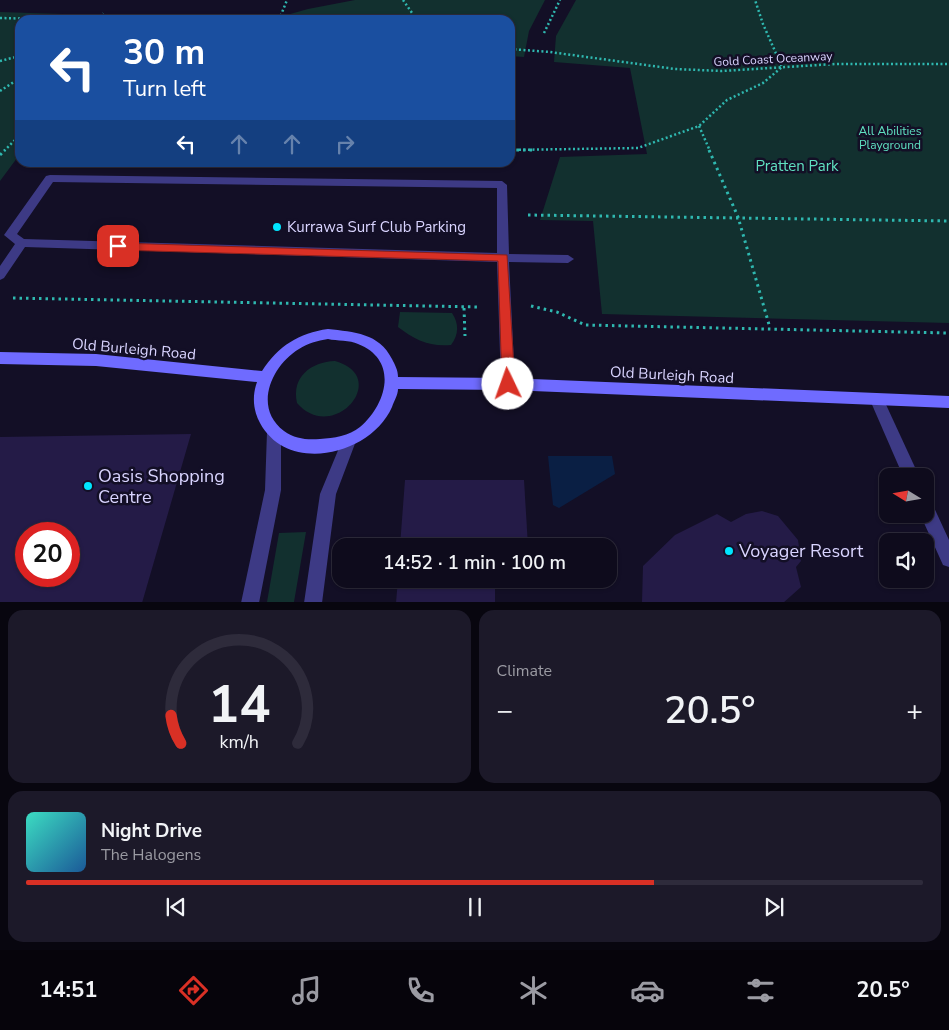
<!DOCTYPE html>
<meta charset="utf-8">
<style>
:root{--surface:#0e0b1c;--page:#1c1929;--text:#f1f3f6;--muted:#9b9ba3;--line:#2e2b3b;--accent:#d93025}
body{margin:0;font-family:"Nunito Sans",sans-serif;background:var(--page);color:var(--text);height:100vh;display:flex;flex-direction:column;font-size:19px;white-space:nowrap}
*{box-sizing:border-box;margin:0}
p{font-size:16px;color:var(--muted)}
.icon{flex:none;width:28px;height:28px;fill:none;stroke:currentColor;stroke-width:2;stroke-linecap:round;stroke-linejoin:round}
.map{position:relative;height:602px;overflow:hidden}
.sheet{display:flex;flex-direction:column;gap:8px;padding:8px;background:#08060f;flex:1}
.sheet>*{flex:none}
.hud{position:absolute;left:15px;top:15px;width:500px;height:152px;border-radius:15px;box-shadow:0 1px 4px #0004,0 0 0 1px var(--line);background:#1a4fa0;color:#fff;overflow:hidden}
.needle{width:32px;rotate:281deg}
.tools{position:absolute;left:879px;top:468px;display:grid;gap:10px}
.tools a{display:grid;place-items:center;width:55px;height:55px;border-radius:10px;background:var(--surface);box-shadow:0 1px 4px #0004,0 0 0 1px var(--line);font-size:25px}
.speed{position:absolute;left:15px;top:522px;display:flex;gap:10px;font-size:25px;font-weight:700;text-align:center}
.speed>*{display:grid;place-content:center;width:65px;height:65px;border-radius:50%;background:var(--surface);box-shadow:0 1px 4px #0004,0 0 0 1px var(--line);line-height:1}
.speed .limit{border:8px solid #d22;background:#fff;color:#111}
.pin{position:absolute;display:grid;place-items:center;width:42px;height:42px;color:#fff;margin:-21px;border-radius:10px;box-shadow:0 2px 8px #0006}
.me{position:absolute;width:55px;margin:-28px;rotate:357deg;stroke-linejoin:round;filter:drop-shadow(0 0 4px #0008)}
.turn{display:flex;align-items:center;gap:18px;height:105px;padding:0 25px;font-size:22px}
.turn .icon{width:65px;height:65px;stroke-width:2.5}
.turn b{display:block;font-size:35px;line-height:42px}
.lanes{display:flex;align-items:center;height:48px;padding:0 25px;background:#0003;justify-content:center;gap:25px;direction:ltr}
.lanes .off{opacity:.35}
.big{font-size:38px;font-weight:600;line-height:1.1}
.sheet .card{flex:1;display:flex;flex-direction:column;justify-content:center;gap:8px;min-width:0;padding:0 18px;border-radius:15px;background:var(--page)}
.sheet .dial{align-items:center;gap:0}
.dial svg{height:130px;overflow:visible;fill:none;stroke:var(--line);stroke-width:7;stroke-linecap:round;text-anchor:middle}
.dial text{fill:var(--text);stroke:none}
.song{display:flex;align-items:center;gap:15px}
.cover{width:60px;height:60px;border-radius:8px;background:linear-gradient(135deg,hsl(170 70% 55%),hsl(210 70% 35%))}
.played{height:5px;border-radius:2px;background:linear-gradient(90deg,var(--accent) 70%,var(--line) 70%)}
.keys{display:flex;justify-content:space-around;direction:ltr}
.heat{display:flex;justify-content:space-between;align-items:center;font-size:28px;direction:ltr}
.sheet .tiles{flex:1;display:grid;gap:8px;grid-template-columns:1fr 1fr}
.card:last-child{grid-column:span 2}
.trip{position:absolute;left:332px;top:538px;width:285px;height:50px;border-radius:15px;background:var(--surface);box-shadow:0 1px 4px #0004,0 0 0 1px var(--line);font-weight:600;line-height:50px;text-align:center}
.menu{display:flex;height:80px;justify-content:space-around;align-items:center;background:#06040b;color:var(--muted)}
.menu .icon{width:35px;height:35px}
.menu .selected{color:var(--accent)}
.menu b{font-size:22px;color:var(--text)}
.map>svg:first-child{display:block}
.green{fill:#12302f}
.water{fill:#0a1f44}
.building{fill:#241b47;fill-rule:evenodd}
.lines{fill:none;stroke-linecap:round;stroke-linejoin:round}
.path-far1{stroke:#2fb8b0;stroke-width:2.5;stroke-dasharray:2 2.5;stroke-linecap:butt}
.path{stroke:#2fb8b0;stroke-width:3;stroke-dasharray:2.5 4;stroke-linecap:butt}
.lane{fill:#3d3a85;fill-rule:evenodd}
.street{fill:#3d3a85;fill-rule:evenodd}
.secondary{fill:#6f6bff;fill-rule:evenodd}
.route{fill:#d93025;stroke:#8d1f18}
.poi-dot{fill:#00e5ff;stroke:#130f26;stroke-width:2}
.labels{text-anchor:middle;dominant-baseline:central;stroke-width:5;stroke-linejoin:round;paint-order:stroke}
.far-street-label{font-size:12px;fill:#d9d4ff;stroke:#130f26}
.far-park-label{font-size:12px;fill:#5fe0c0;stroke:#130f26}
.park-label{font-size:15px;fill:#5fe0c0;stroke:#130f26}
.poi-label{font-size:15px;fill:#d9d4ff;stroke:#130f26;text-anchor:start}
.street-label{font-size:15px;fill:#d9d4ff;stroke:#130f26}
.near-poi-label{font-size:18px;fill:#d9d4ff;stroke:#130f26;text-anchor:start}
</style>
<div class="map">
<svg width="949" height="603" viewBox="0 0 949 603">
<rect width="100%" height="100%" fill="#130f26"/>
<g class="green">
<path d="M 355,0 L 545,0 L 529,31 L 524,57 L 510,56 L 510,20 L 269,20 L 308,9 Z"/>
<path d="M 576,0 L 949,0 L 949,323 L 602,314 L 593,221 L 540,220 L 560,157 L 647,154 L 630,68 L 554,62 L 556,36 Z"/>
<path d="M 0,12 L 251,20 L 20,20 L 20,154 L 0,181 Z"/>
<path d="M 400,312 L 452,313 C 459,324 459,334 451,345 C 429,347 415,340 398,327 Z"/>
<path d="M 335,361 C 392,377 333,445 297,403 C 291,377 311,362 335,361 Z"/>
<path d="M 306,532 L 294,602 L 267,602 L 279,533 Z"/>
</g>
<path class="water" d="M 548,456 L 612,456 L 615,474 L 559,508 L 553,505 Z"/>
<g class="building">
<path d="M 191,434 L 142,603 L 0,603 L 0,437 ZM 26,534 L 69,534 L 69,576 L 26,576 Z"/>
<path d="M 405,480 L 524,480 L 528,546 L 400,546 Z"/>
<path d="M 762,511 L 778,516 L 798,540 L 801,561 L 796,567 L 801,587 L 783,603 L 642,603 L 643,566 L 675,535 L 717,514 L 731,522 L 746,514 Z"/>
<path d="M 398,579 L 495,579 L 495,603 L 396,603 Z"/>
</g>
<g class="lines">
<g class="path-far1">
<path d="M 403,0 L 417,20"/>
<path d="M 0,18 L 76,20"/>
<path d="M 97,20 L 103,13"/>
<path d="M 201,20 L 204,15"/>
<path d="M 279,20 L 287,0"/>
<path d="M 544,33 L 560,0"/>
<path d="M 510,49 L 550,52 L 675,69 L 722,71 L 835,64 L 949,64"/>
<path d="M 0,61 L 20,56"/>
<path d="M 0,91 L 20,78"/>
<path d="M 699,126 L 710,151"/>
<path d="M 510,150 L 638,148 L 699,126 L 727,100 L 763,83 L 782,67 L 763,24 L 755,0"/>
<path d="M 4,151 L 15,140"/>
</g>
<g class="path">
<path d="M 510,150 L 532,150"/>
<path d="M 709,150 L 738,217 L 770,328"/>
<path d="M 0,155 L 5,150"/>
<path d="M 528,215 L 949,221"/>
<path d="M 13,298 L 477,307"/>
<path d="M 531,306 L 557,312 L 585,325 L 949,333"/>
<path d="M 464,308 L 465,336"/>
</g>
<path class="lane" d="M 50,175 L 502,181 L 507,185 L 509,254 L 568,255 L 574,259 L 568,263 L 509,262 L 515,384 L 513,388 L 508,390 L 503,388 L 501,384 L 497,262 L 25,247 L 4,278 L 0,280 L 0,266 L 15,244 L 4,235 L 46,176 ZM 53,182 L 497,188 L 497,253 L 24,239 L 17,234 Z"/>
<g class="street">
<path d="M 877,394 L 882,396 L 919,476 L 903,476 L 870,400 L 872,396 Z"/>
<path d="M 274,425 L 279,427 L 281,432 L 281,490 L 259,603 L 241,603 L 265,490 L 267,432 L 269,427 Z"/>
<path d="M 349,434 L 354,436 L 356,441 L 336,494 L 322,603 L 304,603 L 320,494 L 344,436 Z"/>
<path d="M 925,498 L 931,501 L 949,540 L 949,567 L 943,565 L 920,514 L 925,514 Z"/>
</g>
<path class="secondary" d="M 328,329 C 354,332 379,333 392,359 C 395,365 398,370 398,377 L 508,378 L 949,396 L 949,408 L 508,390 L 398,389 C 398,395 394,401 392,407 C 371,455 288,475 260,423 C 253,410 252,396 257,382 L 96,366 L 0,364 L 0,352 L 96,354 L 262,371 C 278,346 299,333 328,329 ZM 328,339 C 337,341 350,340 358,344 C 399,360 387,404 360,427 C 349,436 334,438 320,439 C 307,440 295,439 284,431 C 253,408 271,366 299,349 C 308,343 317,341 328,339 Z"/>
</g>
<path class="route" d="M 118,243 L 507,255 L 515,384 L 513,387 L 508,389 L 504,387 L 502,384 L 498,261 L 118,250 L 113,246 Z"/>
<g class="poi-dot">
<circle cx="277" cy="227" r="5"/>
<circle cx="88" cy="486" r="5"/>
<circle cx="729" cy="551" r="5"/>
</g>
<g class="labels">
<g class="far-street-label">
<text transform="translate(773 59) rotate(-3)">Gold Coast Oceanway</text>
</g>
<g class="far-park-label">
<text x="890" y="131">All Abilities<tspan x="890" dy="14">Playground</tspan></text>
</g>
<g class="park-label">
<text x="797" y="166">Pratten Park</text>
</g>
<g class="poi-label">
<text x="287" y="227">Kurrawa Surf Club Parking</text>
</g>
<g class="street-label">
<text transform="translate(134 349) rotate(5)">Old Burleigh Road</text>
<text transform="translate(672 375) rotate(3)">Old Burleigh Road</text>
</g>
<g class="near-poi-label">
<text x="98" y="476">Oasis Shopping<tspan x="98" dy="21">Centre</tspan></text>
<text x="739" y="551">Voyager Resort</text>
</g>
</g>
</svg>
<div class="tools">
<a><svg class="needle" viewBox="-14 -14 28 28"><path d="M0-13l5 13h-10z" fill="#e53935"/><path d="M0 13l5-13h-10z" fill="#9b9ba3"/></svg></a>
<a><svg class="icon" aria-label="sound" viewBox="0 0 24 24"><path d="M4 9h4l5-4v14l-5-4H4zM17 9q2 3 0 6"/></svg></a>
</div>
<div class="speed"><div class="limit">20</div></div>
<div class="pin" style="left:118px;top:246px;background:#d93025"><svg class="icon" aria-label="arrive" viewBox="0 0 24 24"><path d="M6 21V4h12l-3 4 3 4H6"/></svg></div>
<svg class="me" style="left:508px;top:384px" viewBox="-20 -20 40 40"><circle r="19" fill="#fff"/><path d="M0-13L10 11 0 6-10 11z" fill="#d93025"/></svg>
<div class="trip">14:52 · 1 min · 100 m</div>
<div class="hud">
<div class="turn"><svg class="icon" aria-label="left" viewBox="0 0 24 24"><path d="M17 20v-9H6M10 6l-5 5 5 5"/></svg><div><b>30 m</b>Turn left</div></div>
<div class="lanes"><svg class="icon" aria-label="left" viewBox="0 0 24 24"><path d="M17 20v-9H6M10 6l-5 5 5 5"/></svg><svg class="icon off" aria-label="ahead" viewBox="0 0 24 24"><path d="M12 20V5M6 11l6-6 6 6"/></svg><svg class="icon off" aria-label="ahead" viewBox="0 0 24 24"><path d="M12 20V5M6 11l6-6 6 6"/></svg><svg class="icon off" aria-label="right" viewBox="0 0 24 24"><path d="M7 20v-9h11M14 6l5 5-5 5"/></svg></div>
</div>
</div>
<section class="sheet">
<div class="tiles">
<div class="card dial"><svg viewBox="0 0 100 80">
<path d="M14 69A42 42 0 1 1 86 69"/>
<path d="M14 69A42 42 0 0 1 8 52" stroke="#d93025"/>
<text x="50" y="56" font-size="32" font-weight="700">14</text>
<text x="50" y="72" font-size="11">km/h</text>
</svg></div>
<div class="card"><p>Climate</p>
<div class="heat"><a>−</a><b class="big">20.5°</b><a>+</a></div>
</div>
<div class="card">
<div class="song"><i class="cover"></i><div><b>Night Drive</b><p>The Halogens</p></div></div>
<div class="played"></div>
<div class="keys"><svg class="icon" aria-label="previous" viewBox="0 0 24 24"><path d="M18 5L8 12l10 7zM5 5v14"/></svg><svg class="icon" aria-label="pause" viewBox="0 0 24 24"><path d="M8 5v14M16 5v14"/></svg><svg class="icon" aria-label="next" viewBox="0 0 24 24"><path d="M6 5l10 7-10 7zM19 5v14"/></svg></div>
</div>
</div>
</section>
<nav class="menu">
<b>14:51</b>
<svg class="icon selected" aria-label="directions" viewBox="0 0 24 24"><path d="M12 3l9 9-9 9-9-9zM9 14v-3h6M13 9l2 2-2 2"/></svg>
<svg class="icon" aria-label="music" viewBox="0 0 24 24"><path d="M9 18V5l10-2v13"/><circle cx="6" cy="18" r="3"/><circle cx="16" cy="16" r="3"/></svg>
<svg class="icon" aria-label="phone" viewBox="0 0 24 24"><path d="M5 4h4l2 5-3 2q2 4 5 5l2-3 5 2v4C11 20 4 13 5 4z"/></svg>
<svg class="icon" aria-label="climate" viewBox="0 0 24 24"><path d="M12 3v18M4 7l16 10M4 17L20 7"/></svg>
<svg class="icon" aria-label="car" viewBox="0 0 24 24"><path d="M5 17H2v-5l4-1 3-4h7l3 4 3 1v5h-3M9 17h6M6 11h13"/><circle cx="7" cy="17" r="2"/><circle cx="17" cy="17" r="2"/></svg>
<svg class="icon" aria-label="filters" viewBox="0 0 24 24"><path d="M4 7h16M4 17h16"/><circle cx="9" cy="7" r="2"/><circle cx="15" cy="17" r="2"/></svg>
<b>20.5°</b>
</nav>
